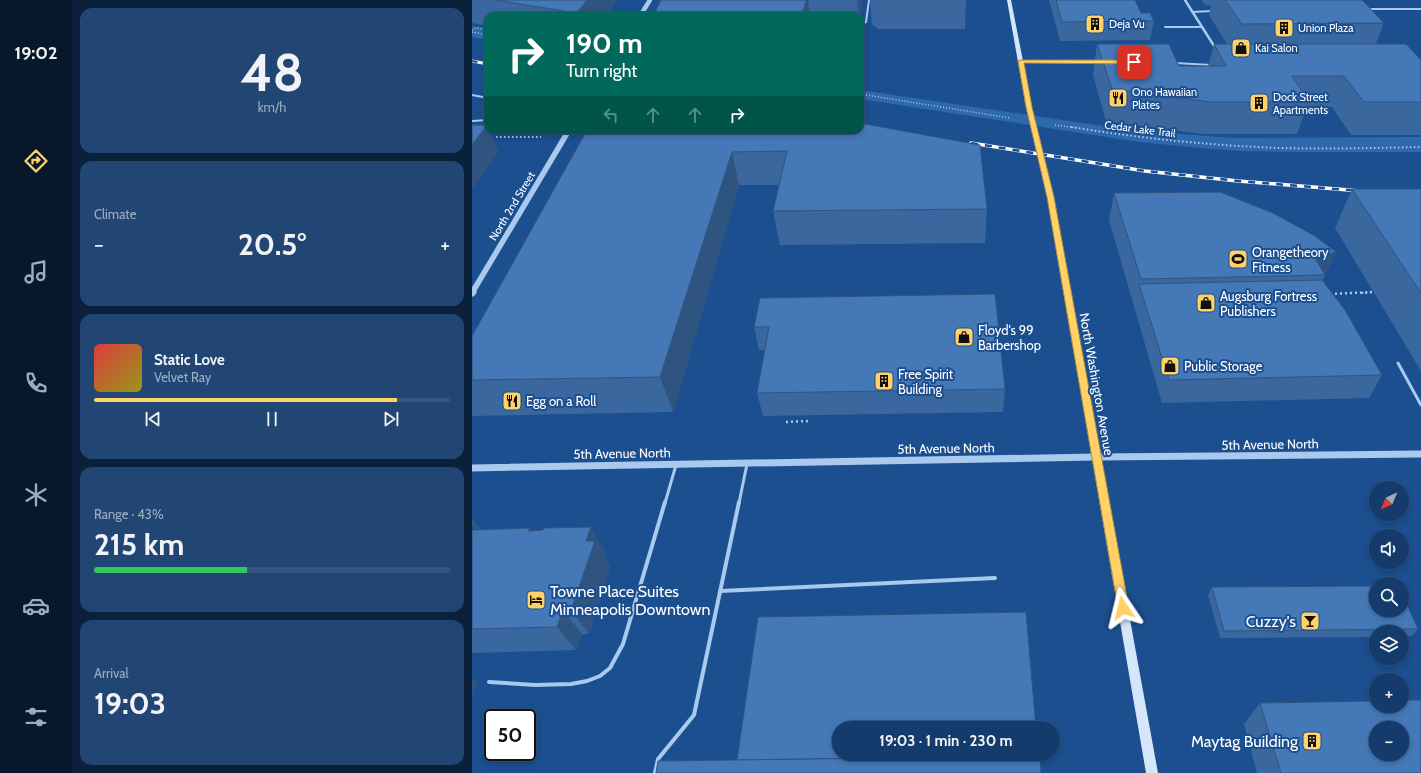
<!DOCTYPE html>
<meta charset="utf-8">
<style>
:root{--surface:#143b6b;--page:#214673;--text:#f1f3f6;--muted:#9dadc1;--line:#33557e;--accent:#ffd166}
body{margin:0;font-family:Cabin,sans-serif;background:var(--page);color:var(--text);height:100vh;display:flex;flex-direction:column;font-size:15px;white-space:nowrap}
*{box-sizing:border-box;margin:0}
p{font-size:13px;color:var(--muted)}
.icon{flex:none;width:22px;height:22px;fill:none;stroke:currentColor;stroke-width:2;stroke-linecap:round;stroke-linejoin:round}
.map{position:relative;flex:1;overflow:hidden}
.drawer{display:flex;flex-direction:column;gap:8px;padding:8px;background:#0b203b;width:400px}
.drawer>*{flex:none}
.top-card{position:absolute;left:12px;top:12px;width:380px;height:122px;border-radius:12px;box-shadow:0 2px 6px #0003,0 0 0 1px var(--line);background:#00695c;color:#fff;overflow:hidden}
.needle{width:26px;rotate:224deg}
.controls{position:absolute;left:897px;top:481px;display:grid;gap:8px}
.controls a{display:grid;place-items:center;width:40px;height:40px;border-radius:50%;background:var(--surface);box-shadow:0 2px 6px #0003,0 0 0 1px var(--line);font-size:20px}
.speed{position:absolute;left:12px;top:709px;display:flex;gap:8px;font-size:20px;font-weight:700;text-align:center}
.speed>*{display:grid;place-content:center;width:52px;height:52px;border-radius:50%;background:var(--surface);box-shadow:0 2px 6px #0003,0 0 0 1px var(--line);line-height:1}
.speed .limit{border:2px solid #111;border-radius:6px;background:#fff;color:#111}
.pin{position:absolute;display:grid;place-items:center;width:34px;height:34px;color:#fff;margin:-17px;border-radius:8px;box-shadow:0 2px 6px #0006}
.me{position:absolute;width:44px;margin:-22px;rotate:350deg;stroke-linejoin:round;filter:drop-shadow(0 0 3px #0008)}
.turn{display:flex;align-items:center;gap:14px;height:84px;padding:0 16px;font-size:18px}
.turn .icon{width:52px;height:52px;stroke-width:2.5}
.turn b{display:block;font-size:28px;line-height:34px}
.lanes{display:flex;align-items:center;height:38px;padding:0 16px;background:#0003;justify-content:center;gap:20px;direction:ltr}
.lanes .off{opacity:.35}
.big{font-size:30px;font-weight:700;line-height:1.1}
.drawer .tile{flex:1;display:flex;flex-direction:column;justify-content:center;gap:6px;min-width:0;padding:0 14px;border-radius:12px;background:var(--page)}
.drawer .dial{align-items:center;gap:0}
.dial b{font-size:52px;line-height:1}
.song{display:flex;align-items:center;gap:12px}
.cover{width:48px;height:48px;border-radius:6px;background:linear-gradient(135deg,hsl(0 70% 55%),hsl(60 70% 35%))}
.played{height:4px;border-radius:2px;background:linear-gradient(90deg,var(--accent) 85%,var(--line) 85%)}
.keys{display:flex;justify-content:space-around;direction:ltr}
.heat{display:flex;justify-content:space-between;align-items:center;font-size:22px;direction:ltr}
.charge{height:6px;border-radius:3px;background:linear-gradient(90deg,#34c759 43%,var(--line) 0)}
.trip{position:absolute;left:360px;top:721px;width:228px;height:40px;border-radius:20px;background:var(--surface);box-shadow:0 2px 6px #0003,0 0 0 1px var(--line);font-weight:700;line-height:40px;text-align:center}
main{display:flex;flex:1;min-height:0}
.menu{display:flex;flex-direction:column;width:72px;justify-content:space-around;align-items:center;background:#08182b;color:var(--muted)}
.menu .icon{width:28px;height:28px}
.menu .active{color:var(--accent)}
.menu b{font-size:18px;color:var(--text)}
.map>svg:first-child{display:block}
.green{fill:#2e69ad}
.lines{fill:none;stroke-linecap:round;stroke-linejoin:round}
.path-far2{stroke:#a9c9ee;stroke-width:1.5;stroke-dasharray:1 2;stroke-linecap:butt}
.path-far1{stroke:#a9c9ee;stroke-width:2;stroke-dasharray:1.5 2.5;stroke-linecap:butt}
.path{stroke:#a9c9ee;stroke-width:2.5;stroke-dasharray:2 3;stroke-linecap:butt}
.service-far2{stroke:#a9c9ee;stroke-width:2}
.service-far1{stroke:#a9c9ee;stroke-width:3}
.service{stroke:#a9c9ee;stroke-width:4}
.minor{stroke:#a9c9ee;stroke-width:2.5}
.tertiary-far2{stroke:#a9c9ee;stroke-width:4.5}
.tertiary-far1{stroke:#a9c9ee;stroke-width:5.5}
.tertiary{stroke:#a9c9ee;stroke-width:7}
.secondary{fill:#d6e6fa;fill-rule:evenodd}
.rail-far1-casing{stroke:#fff;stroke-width:3}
.rail-casing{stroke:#fff;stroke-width:3.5}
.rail-far1{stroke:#1b4f8f;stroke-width:2;stroke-dasharray:5.5;stroke-linecap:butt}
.rail{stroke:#1b4f8f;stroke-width:2.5;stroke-dasharray:7;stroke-linecap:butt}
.secondary-bridge-far1{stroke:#d6e6fa;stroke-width:5}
.secondary-bridge{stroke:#d6e6fa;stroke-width:6}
.wall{fill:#3a679d}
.shaded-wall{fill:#305480}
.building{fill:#4478b7;stroke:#305480;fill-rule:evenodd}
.route{fill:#ffd166;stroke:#a68842}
.labels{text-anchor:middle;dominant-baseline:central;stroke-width:4;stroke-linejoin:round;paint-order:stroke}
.far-poi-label{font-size:11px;fill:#fff;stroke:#1b4f8f;text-anchor:start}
.far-street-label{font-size:11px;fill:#fff;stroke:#1b4f8f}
.poi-label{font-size:13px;fill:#fff;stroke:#1b4f8f;text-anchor:start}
.street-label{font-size:13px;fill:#fff;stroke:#1b4f8f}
.near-poi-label{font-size:16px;fill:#fff;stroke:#1b4f8f;text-anchor:end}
</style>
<main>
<nav class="menu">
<b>19:02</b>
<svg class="icon active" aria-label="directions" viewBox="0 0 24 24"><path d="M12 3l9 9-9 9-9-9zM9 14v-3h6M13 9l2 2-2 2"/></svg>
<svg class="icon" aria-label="music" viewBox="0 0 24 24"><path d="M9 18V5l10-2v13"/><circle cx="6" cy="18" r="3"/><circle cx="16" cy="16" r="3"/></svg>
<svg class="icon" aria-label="phone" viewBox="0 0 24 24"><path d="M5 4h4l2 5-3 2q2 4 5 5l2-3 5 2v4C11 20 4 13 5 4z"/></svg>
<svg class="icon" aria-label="climate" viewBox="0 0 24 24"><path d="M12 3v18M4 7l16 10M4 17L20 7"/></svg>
<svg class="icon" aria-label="car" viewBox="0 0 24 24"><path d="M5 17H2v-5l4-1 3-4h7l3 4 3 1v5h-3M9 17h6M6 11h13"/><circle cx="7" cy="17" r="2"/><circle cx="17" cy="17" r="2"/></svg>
<svg class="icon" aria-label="filters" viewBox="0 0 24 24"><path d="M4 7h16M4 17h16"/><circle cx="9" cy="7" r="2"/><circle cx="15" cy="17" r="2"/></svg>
</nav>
<section class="drawer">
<div class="tile dial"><b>48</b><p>km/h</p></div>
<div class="tile"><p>Climate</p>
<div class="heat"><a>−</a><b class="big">20.5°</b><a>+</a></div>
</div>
<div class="tile">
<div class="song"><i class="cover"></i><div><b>Static Love</b><p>Velvet Ray</p></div></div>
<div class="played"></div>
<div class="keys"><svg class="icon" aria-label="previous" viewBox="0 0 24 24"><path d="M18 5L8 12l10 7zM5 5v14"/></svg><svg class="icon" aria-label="pause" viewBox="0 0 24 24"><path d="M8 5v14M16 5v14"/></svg><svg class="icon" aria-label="next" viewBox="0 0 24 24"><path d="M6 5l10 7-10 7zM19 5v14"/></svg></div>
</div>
<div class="tile"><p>Range · 43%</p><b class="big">215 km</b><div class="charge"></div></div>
<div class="tile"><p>Arrival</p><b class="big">19:03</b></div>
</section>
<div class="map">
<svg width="949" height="773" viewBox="0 0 949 773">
<rect width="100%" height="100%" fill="#1b4f8f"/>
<g class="green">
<path d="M 0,26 L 16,28 L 16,40 L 0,37 Z"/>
<path d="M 388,90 L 658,130 L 762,138 L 949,137 L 949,152 L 829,152 L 767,151 L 728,148 L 667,142 L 388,99 Z"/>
</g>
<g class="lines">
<g class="path-far2">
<path d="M 0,30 L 4,28 L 16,30"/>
<path d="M 0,32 L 16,35"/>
<path d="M 388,94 L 538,118"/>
<path d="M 583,125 L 606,128"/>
</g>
<g class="path-far1">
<path d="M 599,127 C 661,137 723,144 786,147 C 840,150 895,148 949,147"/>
<path d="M 24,137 L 69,137"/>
<path d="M 890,293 L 902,292"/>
</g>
<g class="path">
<path d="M 858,294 L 902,292"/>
<path d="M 314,422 L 337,421"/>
</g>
<g class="service-far2">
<path d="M 896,9 L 949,9"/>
<path d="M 720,12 L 740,11"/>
<path d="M 388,26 L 394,22 L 397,0"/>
<path d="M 693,27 L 730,27"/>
<path d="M 549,61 L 627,62"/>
<path d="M 703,63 L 739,65"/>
<path d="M 0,95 L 16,98"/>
<path d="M 0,121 L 16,120"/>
</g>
<g class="service-far1">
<path d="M 926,363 L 949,405"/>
<path d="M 193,503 L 204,465"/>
<path d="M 267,503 L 275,464"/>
</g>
<g class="service">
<path d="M 248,591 L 523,578"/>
<path d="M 17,682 L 63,685 L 99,684 L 115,681 L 128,676 L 138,668 L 151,644 L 193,502"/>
<path d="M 183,773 L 186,759 L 222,715 L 267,502"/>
</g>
<path class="minor" d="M 713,0 L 744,49"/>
<path class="tertiary-far2" d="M 168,16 L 178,0"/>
<path class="tertiary-far1" d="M 0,293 L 97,130"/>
<g class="tertiary">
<path d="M 0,293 L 1,292"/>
<path d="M 0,468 L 624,457 L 949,454"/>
</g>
<g class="secondary">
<path d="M 535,0 L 539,0 L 560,107 L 557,109 L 554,107 Z"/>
<path d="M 578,195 L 581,197 L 686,773 L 674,773 L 575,197 Z"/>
</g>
<g class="rail-far1-casing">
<path id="rail-far1" d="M 0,61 L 16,64"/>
</g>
<g class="rail-casing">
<path id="rail" d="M 499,143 L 673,171 L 766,181 L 889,191"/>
</g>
<use href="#rail-far1" class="rail-far1"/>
<use href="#rail" class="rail"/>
<path class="secondary-bridge-far1" d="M 557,107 L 562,128"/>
<path class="secondary-bridge" d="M 562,127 L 578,197"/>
</g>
<g class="wall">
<path d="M 0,0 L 145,0 L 134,16 L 16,16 L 16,26 L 0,23 Z"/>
<path d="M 189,0 L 390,0 L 388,16 L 182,16 L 182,14 Z"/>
<path d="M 398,0 L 494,0 L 493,29 L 406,29 L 400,24 Z"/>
<path d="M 577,0 L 663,0 L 669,13 L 682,21 L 678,40 L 588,41 Z"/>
<path d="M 730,0 L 890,0 L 912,23 L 904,44 L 949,60 L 949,135 L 879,135 L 860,107 L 835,107 L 825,134 L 730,134 L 634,121 L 621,75 L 625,44 L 707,66 L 736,66 L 742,44 L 755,44 L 737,15 L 739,5 L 733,5 Z"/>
<path d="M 115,130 L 388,130 L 515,209 L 513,243 L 308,245 L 301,211 L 307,185 L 267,185 L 201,412 L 0,416 L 0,336 Z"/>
<path d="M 880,189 L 949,189 L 949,371 L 863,228 Z"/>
<path d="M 642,193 L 864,252 L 851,280 L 910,375 L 897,398 L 690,403 L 637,220 Z"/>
<path d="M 288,298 L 533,389 L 531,412 L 291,416 L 285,393 L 293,350 L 287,350 L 282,327 Z"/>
<path d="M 0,521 L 2,521 L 9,530 L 58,528 L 60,531 L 134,553 L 133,558 L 138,567 L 117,634 L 110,634 L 104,650 L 0,653 Z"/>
<path d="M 740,587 L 946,629 L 940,636 L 930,636 L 930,632 L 904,632 L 904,637 L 748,638 L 736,595 Z"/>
<path d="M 788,703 L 949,773 L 785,773 L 772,724 Z"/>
</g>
<g class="shaded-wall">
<path d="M 115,0 L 145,0 L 134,16 L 106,16 L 105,13 Z"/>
<path d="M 334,0 L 336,0 L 338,16 L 331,16 L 331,13 Z"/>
<path d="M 385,0 L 390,0 L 388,16 L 386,16 Z"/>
<path d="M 15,125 L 16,127 L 16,130 L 17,130 L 27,151 L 0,190 L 0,145 Z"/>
<path d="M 260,152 L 267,185 L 201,412 L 188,377 Z"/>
<path d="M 864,252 L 851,280 L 850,280 L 853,275 L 843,258 Z"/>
<path d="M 2,521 L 23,547 L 0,532 L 0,526 Z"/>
<path d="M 119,527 L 134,553 L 133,558 L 138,567 L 117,634 L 99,610 L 114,541 Z"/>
<path d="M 58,528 L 76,553 L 56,531 Z"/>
<path d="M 91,610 L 110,634 L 104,650 L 85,627 Z"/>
<path d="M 0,678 L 6,683 L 0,697 Z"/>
</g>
<g class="building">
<path d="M 23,0 L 115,0 L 105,13 Z"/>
<path d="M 189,0 L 334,0 L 331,13 L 182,14 Z"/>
<path d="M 584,0 L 663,0 L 669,13 L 678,13 L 682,21 L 590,22 Z"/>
<path d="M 753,0 L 890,0 L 912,23 L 770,24 Z"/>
<path d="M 625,44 L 697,44 L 707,66 L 754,66 L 742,44 L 934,44 L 949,60 L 949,102 L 892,102 L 872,76 L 820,76 L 837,102 L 739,102 L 640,89 Z"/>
<path d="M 388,123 L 508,145 L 515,209 L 301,211 L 315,151 L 260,152 L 188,377 L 0,380 L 0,336 L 115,130 L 388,130 Z"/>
<path d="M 0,125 L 15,125 L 0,145 Z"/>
<path d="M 880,189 L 949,189 L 949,293 Z"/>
<path d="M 748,192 L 801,213 L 843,236 L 864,252 L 843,258 L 853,275 L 669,279 L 642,193 Z"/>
<path d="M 850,280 L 873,310 L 910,375 L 697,380 L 667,284 Z"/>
<path d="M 523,294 L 533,389 L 285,393 L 297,327 L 282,327 L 288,298 Z"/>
<path d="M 0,521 L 2,521 L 0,526 Z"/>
<path d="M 119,527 L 114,541 L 123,541 L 99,610 L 91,610 L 85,627 L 0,629 L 0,530 L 58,528 L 56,531 L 71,530 L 72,528 Z"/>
<path d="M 904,586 L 904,610 L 930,610 L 930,593 L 946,629 L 752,631 L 740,587 Z"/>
<path d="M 554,612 L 564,728 L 367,728 L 367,754 L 566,754 L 566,756 L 265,760 L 286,617 Z"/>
<path d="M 930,700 L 949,700 L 949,773 L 809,773 L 788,703 L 904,701 L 904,706 L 930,706 ZM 904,728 L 930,728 L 930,754 L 904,754 Z"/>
<path d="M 568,756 L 569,773 L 184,773 L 186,761 Z"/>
</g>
<path class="route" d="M 549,60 L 662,60 L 664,62 L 662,64 L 552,63 L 560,107 L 582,197 L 657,608 L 655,611 L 651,613 L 647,611 L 646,608 L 575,197 L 554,107 L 546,61 Z"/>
<defs>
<g id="building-square" transform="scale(1)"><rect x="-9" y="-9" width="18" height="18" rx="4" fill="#ffd166" stroke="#1b4f8f"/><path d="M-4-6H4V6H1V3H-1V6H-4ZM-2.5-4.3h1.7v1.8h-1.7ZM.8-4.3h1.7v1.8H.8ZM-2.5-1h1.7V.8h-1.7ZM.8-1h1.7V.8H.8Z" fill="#111"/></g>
<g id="shop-square" transform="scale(1)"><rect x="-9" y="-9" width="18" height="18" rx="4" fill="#ffd166" stroke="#1b4f8f"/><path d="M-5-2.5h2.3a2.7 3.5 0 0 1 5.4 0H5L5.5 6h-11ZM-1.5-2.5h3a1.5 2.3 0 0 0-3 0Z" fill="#111"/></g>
<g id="restaurant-square" transform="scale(1)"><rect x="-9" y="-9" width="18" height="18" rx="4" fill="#ffd166" stroke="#1b4f8f"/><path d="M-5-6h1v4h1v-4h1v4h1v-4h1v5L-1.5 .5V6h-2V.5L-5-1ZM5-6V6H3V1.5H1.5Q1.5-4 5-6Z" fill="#111"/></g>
<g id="stadium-square" transform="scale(1)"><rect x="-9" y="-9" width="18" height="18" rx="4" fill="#ffd166" stroke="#1b4f8f"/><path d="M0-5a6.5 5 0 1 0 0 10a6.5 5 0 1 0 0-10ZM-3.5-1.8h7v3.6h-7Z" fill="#111"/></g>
<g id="hotel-square" transform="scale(1)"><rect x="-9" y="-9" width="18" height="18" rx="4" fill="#ffd166" stroke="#1b4f8f"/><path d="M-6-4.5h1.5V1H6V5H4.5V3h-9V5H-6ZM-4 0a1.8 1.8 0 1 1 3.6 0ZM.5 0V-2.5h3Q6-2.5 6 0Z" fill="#111"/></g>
<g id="bar-square" transform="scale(1)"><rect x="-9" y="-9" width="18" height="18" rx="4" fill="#ffd166" stroke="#1b4f8f"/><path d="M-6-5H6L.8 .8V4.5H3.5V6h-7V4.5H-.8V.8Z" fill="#111"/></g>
</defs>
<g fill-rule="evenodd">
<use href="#building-square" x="623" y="24"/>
<use href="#building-square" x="812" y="28"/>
<use href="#shop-square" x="769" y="48"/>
<use href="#restaurant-square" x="646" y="98"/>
<use href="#building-square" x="787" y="103"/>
<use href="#stadium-square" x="766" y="259"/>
<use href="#shop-square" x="734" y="303"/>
<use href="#shop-square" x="492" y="337"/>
<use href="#shop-square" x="698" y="366"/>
<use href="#building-square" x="412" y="381"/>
<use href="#restaurant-square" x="40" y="401"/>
<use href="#hotel-square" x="64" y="600"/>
<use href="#bar-square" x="838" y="621"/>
<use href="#building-square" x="840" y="741"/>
</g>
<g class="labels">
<g class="far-poi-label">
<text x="637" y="24">Deja Vu</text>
<text x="826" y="28">Union Plaza</text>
<text x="783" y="48">Kai Salon</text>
<text x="660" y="92">Ono Hawaiian<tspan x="660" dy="13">Plates</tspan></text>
<text x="801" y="97">Dock Street<tspan x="801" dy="13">Apartments</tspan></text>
</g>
<g class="far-street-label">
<text transform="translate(668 129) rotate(7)">Cedar Lake Trail</text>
<text transform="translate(40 206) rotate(-59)">North 2nd Street</text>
</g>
<g class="poi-label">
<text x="780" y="252">Orangetheory<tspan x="780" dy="15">Fitness</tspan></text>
<text x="748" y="296">Augsburg Fortress<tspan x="748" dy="15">Publishers</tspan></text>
<text x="506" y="330">Floyd's 99<tspan x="506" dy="15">Barbershop</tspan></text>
<text x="712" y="366">Public Storage</text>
<text x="426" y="374">Free Spirit<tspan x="426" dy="15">Building</tspan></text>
<text x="54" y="401">Egg on a Roll</text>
</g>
<g class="street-label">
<text transform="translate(625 384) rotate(80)">North Washington Avenue</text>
<text transform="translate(798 444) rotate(-1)">5th Avenue North</text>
<text transform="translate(474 448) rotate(-1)">5th Avenue North</text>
<text transform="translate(150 453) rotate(-1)">5th Avenue North</text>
</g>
<g class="near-poi-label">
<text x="78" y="591" text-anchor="start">Towne Place Suites<tspan x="78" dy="18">Minneapolis Downtown</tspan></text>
<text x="824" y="621">Cuzzy's</text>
<text x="826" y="741">Maytag Building</text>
</g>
</g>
</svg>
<div class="controls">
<a><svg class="needle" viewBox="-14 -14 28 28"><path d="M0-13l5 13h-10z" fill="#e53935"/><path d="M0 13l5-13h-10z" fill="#9dadc1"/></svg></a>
<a><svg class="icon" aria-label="sound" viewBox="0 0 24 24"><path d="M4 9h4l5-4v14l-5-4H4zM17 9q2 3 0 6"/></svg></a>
<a><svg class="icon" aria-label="search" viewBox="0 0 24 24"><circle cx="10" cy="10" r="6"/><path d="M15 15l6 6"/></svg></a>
<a><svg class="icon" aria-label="layers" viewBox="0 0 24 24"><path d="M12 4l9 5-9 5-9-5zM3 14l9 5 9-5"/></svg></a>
<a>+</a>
<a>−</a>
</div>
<div class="speed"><div class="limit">50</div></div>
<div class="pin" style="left:662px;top:62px;background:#d93025"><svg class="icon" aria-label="arrive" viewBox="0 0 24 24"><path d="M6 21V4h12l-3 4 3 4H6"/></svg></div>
<svg class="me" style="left:651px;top:608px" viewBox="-20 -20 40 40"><path d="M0-17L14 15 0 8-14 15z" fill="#ffd166" stroke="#fff" stroke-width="4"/></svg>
<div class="trip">19:03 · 1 min · 230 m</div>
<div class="top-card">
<div class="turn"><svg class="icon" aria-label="right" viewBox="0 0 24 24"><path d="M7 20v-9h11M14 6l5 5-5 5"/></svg><div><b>190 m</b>Turn right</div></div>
<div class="lanes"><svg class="icon off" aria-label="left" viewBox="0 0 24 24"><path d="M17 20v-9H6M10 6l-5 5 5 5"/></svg><svg class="icon off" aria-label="ahead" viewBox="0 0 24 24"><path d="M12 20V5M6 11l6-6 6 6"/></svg><svg class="icon off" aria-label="ahead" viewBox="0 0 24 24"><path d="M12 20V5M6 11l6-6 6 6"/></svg><svg class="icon" aria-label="right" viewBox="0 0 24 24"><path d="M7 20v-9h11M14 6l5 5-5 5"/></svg></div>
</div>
</div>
</main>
